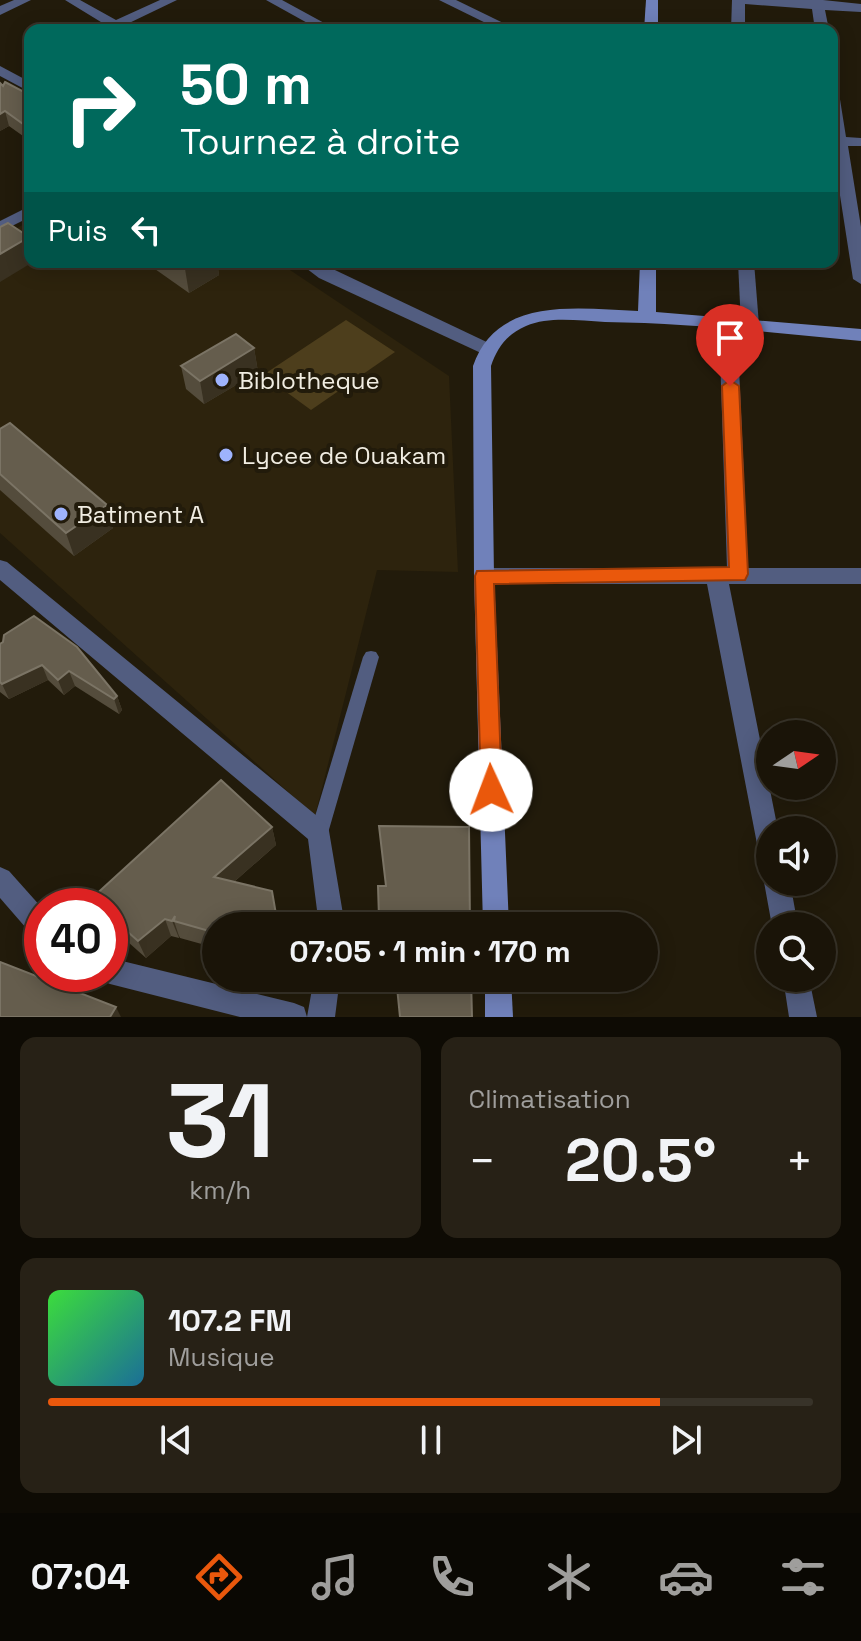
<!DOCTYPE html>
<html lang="fr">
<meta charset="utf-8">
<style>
:root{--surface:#1a1408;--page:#272116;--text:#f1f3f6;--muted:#9f9e9c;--line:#383329;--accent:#ea580c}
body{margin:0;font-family:"Space Grotesk",sans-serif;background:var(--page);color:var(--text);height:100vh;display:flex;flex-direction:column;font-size:30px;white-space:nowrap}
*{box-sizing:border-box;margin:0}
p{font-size:26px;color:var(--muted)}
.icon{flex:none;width:44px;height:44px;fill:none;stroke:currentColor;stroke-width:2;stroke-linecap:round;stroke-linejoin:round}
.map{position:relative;height:1017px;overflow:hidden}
.side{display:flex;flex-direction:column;gap:20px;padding:20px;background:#0e0b04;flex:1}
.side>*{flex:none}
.top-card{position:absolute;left:24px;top:24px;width:814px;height:244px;border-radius:16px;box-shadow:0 4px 20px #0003,0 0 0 2px var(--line);background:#00695c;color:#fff;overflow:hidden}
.needle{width:52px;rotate:77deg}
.tools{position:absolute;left:756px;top:720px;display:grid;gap:16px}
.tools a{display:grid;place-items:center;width:80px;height:80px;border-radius:50%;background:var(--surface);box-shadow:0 4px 20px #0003,0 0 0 2px var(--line);font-size:40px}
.speed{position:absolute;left:24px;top:888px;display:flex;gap:16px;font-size:40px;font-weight:700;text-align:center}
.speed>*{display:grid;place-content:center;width:104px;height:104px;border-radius:50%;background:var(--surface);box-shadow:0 4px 20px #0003,0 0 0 2px var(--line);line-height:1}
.speed .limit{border:12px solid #d22;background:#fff;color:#111}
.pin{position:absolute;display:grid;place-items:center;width:68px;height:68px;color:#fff;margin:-82px -34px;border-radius:50% 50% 50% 0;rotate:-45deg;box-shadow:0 0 8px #0007}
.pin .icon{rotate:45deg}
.me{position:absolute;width:88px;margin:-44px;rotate:358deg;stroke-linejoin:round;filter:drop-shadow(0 0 6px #0008)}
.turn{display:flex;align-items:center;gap:28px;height:168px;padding:0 24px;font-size:36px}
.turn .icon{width:104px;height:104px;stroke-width:2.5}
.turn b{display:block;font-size:56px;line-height:68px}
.then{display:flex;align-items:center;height:76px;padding:0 24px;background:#0003;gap:16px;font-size:30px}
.big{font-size:60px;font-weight:600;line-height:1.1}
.side .widget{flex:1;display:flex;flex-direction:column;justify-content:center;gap:12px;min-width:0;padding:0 28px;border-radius:16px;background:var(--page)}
.side .dial{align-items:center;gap:0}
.dial b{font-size:104px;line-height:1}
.song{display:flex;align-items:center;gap:24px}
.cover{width:96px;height:96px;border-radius:12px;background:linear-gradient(135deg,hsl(120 70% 55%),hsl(200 70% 35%))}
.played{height:8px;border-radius:4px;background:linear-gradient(90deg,var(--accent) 80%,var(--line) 80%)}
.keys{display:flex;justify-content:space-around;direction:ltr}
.heat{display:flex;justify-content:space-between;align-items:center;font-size:44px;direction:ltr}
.side .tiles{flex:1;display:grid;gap:20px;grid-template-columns:1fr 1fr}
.widget:last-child{grid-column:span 2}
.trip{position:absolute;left:202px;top:912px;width:456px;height:80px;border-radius:40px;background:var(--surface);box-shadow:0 4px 20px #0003,0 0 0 2px var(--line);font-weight:600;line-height:80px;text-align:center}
.tabs{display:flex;height:128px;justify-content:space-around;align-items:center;background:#0a0803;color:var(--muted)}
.tabs .icon{width:56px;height:56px}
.tabs .on{color:var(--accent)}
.tabs b{font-size:36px;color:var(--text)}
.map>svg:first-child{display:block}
.built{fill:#2d230d}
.green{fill:#4d3e1c}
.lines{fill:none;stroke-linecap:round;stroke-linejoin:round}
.lane{fill:#525d80;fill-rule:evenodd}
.street{fill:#525d80;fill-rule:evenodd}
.secondary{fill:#7081ba;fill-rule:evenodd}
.wall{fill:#544c3c}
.shaded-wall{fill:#393121}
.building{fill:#655d4d;stroke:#7b7465;stroke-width:2}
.route{fill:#ea580c;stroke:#983908;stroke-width:2}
.poi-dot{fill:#9eb3fd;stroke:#221b0b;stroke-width:3}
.labels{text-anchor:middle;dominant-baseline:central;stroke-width:8;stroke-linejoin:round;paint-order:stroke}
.poi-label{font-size:24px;fill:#f1ede2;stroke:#221b0b;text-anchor:start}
</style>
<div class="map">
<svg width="861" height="1017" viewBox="0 0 861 1017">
<rect width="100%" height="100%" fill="#221b0b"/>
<path class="built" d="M 30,221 L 30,262 L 278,262 L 449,376 L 458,572 L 377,570 L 315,816 L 0,533 L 0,237 Z"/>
<path class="green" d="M 346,320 L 395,352 L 311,410 L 263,375 Z"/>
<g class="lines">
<path class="lane" d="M 371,651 L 376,652 L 379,657 L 328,833 L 325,839 L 319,841 L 313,839 L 310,833 L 363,657 L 366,652 Z"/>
<g class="street">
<path d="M 14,0 L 31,0 L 0,15 L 0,6 Z"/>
<path d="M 65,0 L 80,0 L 116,20 L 160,0 L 177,0 L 125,25 L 131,30 L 114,30 Z"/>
<path d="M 266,0 L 282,0 L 337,30 L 320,30 Z"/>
<path d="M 439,0 L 456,0 L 518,30 L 500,30 Z"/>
<path d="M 732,0 L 823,0 L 861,4 L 861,12 L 825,10 L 829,30 L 815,30 L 812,9 L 745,4 L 745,30 L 731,30 Z"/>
<path d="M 0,66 L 30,82 L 30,92 L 0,76 Z"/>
<path d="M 832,89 L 839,93 L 846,137 L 861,138 L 861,146 L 848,146 L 861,227 L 861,284 L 853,279 L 832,144 Z"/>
<path d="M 30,206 L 30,217 L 0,232 L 0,221 Z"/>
<path d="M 298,262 L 318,262 L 493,345 L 496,349 L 493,353 L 481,353 L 319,278 Z"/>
<path d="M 738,262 L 754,262 L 759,325 L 750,331 L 741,325 Z"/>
<path d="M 728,317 L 737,323 L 748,568 L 861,568 L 861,584 L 729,584 L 778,830 L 770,830 L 770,861 L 761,857 L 758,849 L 707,584 L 484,584 L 477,582 L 474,576 L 477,570 L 484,568 L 727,568 L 719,323 Z"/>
<path d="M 0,560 L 7,562 L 328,825 L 345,926 L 319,926 L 308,839 L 0,580 Z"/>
<path d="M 0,867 L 9,871 L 42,908 L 42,940 L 33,936 L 0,898 Z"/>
<path d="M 770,873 L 770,882 L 790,882 L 798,926 L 772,926 L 764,882 Z"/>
<path d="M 110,958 L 294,1003 L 304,1007 L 307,1017 L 314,978 L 340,978 L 335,1017 L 240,1017 L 110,984 L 101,980 L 98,974 L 110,974 Z"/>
<path d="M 783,978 L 809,978 L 817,1017 L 789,1017 Z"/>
</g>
<g class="secondary">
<path d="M 646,0 L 658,0 L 658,30 L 644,30 Z"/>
<path d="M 640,262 L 656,262 L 656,312 L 861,329 L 861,341 C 776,333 690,323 605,322 C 579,321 550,316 526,326 C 507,334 497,348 491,366 L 494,576 L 509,926 L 483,926 L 474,576 L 473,366 C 497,295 579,309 638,311 Z"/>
<path d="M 485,978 L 511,978 L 513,1017 L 485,1017 Z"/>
</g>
</g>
<g class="wall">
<path d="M 3,86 L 30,95 L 30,141 L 9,126 L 0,131 Z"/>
<path d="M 145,262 L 217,262 L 219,275 L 189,293 Z"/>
<path d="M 254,348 L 258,372 L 204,404 L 186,389 L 181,366 Z"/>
<path d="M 0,429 L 107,505 L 113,528 L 74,556 L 0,490 Z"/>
<path d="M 0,644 L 77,647 L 117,696 L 122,710 L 119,714 L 75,686 L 64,695 L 48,680 L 9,699 L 0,692 Z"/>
<path d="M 379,826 L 470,926 L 379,926 L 378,886 L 386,886 Z"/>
<path d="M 272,827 L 276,845 L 234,882 L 216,926 L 216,948 L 180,938 L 179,936 L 179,938 L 171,936 L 146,958 L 110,926 L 110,906 L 94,906 L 91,899 Z"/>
</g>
<g class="shaded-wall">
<path d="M 5,111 L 9,126 L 0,131 L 0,114 Z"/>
<path d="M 29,237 L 30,262 L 33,262 L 0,282 L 0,254 Z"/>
<path d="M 197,262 L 217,262 L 219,275 L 189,293 L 185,269 Z"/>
<path d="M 254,348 L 258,372 L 204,404 L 200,381 Z"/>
<path d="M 107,505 L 113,528 L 74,556 L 66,533 Z"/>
<path d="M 42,665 L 48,680 L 9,699 L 2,684 Z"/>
<path d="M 69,671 L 75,686 L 64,695 L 58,680 Z"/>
<path d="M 117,696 L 122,710 L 119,714 L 114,699 Z"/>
<path d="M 272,827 L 276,845 L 219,895 L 214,877 Z"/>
<path d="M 175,916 L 174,921 L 179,936 L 179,938 L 172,921 Z"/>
<path d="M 165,919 L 171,936 L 146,958 L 138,941 Z"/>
<path d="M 116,1007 L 121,1017 L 110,1017 Z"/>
</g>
<g class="building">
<path d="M 5,82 L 30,95 L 30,98 L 26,100 L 30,103 L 30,129 L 5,111 L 0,114 L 0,83 L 3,86 Z"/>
<path d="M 8,223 L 29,237 L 0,254 L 0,227 Z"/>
<path d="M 174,262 L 197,262 L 185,269 Z"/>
<path d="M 236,334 L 254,348 L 200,381 L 181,366 Z"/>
<path d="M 10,423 L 107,505 L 66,533 L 0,474 L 0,429 Z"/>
<path d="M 34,616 L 77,647 L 117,696 L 114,699 L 69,671 L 58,680 L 42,665 L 2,684 L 0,682 L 0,644 L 3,642 L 4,635 Z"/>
<path d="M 221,780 L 272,827 L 214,877 L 272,891 L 278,926 L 216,926 L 216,933 L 174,921 L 175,916 L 172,921 L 165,919 L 138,941 L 110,916 L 110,906 L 99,906 L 91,899 Z"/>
<path d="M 379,826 L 469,827 L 470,926 L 400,926 L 398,915 L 379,918 L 378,886 L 386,886 Z"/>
<path d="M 0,962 L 116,1007 L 110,1017 L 0,1017 Z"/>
<path d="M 407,978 L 471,978 L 472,1017 L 400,1017 L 397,987 L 408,983 Z"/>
</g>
<path class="route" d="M 730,380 L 739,386 L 748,574 L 745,580 L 494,584 L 502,790 L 499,797 L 491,799 L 484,797 L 481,790 L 475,576 L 477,571 L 729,567 L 722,386 Z"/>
<g class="poi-dot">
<circle cx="222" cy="380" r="8"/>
<circle cx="226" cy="455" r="8"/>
<circle cx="61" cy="514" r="8"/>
</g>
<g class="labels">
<g class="poi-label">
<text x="238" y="380">Biblotheque</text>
<text x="242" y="455">Lycee de Ouakam</text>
<text x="77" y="514">Batiment A</text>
</g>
</g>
</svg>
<div class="tools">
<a><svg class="needle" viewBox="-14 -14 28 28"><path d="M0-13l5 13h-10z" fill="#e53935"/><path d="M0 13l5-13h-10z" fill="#9f9e9c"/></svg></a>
<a><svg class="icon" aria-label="sound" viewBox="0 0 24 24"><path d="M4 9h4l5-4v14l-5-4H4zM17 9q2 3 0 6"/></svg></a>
<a><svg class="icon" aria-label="search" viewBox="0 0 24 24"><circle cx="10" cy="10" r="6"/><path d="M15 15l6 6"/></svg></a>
</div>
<div class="speed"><div class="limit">40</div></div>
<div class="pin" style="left:730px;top:386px;background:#d93025"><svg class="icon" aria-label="arrive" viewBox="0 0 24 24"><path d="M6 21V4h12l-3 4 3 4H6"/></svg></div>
<svg class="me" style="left:491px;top:790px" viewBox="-20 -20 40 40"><circle r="19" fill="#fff"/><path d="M0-13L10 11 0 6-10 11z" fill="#ea580c"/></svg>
<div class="trip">07:05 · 1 min · 170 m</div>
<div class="top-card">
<div class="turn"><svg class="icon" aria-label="right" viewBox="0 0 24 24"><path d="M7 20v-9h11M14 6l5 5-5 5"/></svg><div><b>50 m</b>Tournez à droite</div></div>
<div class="then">Puis<svg class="icon" aria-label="left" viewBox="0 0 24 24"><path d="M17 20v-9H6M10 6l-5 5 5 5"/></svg></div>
</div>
</div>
<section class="side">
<div class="tiles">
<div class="widget dial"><b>31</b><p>km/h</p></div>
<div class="widget"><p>Climatisation</p>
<div class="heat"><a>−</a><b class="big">20.5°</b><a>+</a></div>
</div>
<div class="widget">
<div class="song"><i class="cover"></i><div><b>107.2 FM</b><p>Musique</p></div></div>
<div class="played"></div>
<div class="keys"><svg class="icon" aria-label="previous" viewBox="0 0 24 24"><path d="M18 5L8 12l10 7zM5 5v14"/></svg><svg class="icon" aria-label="pause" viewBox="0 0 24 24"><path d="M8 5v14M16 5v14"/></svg><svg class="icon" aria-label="next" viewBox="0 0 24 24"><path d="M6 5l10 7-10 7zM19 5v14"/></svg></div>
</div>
</div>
</section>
<nav class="tabs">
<b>07:04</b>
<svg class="icon on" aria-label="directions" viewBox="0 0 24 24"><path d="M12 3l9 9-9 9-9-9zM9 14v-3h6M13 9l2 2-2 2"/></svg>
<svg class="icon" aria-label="music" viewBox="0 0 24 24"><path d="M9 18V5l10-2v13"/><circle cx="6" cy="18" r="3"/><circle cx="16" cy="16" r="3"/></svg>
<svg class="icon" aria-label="phone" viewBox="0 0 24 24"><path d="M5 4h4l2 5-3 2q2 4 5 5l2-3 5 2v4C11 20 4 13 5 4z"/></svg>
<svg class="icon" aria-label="climate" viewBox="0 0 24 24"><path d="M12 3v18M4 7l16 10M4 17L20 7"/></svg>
<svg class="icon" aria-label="car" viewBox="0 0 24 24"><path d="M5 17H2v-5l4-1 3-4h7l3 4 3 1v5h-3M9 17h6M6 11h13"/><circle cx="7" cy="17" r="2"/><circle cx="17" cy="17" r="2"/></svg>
<svg class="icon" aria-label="filters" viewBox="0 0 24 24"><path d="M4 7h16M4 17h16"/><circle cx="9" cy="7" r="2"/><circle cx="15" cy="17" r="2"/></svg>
</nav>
